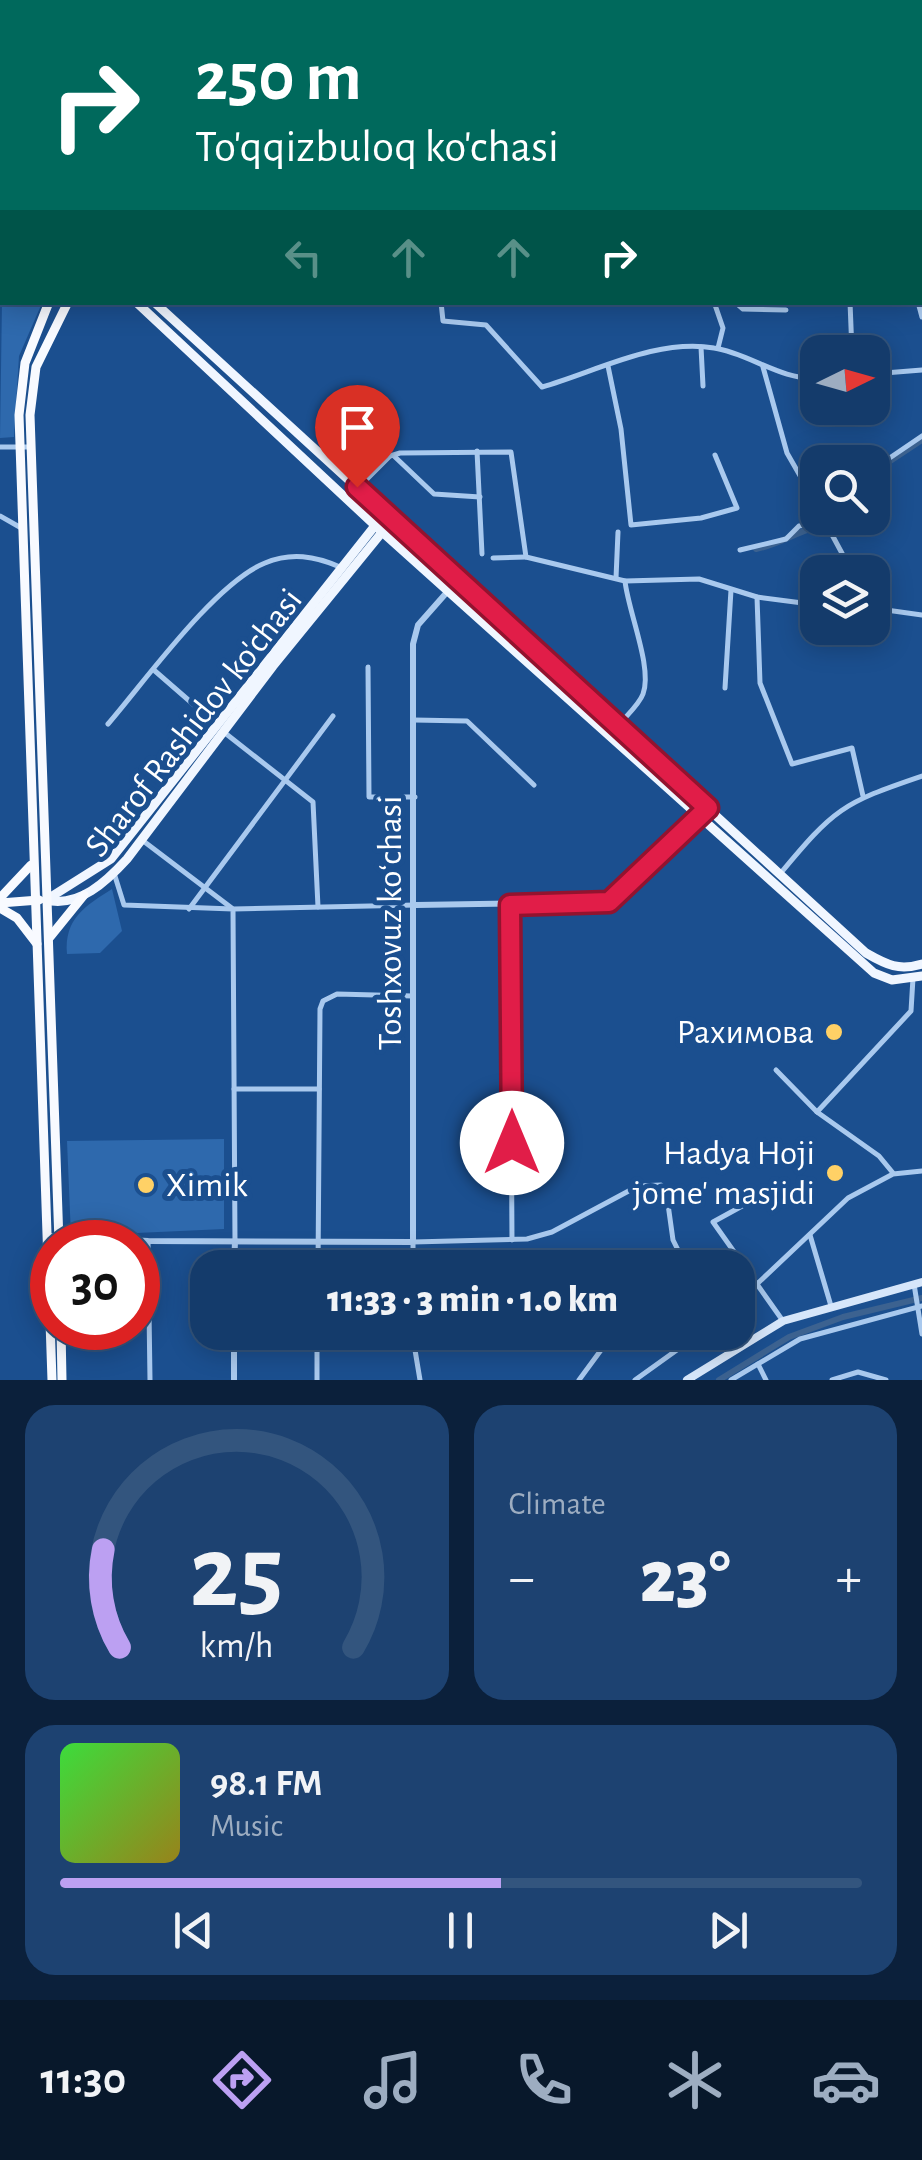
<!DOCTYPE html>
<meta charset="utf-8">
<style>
:root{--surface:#143b6b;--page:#1d4271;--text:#f1f3f6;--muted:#9dadc1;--line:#33557e;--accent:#bca0f2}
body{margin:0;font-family:"Alegreya Sans",sans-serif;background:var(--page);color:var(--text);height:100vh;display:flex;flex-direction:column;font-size:38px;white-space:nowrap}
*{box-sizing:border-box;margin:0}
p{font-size:32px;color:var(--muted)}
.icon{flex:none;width:55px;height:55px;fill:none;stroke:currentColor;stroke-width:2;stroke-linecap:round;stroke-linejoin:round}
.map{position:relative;height:1380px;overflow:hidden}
.sheet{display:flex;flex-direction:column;gap:25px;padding:25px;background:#0b203b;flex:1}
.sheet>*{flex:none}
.top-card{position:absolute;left:0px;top:0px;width:922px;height:305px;box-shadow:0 5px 25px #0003,0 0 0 2px var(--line);background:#00695c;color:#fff;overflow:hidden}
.needle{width:65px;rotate:85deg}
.tools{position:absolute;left:800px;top:335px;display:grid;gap:20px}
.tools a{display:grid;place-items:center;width:90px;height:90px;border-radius:20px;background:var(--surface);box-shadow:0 5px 25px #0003,0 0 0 2px var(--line);font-size:50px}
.speed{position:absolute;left:30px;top:1220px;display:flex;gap:20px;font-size:50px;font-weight:700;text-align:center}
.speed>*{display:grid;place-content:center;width:130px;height:130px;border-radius:50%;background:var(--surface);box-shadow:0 5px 25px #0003,0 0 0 2px var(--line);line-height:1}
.speed .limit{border:15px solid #d22;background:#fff;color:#111}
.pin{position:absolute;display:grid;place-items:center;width:85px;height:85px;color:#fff;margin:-102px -42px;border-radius:50% 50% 50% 0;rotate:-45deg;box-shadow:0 0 10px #0007}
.pin .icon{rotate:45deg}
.me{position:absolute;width:110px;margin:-55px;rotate:0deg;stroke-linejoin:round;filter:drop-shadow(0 0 8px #0008)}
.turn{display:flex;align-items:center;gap:35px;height:210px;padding:0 30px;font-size:45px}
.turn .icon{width:130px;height:130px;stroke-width:2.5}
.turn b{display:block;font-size:70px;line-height:85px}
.lanes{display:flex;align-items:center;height:95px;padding:0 30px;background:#0003;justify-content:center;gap:50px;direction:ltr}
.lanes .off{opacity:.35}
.big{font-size:75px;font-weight:800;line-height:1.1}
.sheet .card{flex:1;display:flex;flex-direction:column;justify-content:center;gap:15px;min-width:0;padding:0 35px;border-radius:30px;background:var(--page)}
.sheet .dial{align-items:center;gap:0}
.dial svg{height:260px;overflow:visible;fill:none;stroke:var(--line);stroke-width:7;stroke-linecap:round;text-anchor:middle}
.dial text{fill:var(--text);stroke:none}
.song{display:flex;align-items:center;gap:30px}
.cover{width:120px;height:120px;border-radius:15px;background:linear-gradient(135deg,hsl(120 70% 55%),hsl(50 70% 35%))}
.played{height:10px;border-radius:5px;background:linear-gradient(90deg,var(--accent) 55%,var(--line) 55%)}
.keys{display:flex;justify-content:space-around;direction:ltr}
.heat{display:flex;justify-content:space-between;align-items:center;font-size:55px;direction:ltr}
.sheet .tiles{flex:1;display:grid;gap:25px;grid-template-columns:1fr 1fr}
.card:last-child{grid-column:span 2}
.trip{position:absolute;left:190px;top:1250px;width:565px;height:100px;border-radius:30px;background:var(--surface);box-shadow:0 5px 25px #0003,0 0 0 2px var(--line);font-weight:800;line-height:100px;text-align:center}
.tab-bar{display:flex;height:160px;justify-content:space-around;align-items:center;background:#08182b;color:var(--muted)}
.tab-bar .icon{width:70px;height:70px}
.tab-bar .on{color:var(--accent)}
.tab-bar b{font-size:45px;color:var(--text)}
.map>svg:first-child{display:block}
.green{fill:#2e69ad}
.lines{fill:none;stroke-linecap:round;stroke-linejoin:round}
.canal{stroke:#3c6290;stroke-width:6}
.minor{stroke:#a9c9ee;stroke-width:5}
.tertiary{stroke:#a9c9ee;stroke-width:6}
.secondary{stroke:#d6e6fa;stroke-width:8}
.primary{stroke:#f0f6ff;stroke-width:9}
.trunk{stroke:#f8faff;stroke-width:9}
.rail-casing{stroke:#fff;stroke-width:6}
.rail{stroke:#1b4f8f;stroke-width:2.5;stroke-dasharray:8;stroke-linecap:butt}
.route-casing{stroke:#92132f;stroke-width:25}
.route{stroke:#e11d48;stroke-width:18}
.poi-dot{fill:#ffd166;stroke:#1b4f8f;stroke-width:4}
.labels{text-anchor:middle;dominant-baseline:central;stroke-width:10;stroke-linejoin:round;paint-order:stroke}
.street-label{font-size:35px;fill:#fff;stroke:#1b4f8f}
.poi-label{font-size:35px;fill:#fff;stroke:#1b4f8f;text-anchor:end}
</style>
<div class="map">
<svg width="922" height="1380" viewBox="0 0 922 1380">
<rect width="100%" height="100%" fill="#1b4f8f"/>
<g class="green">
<path d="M 2,301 L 42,303 L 19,356 L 14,437 L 0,438 Z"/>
<path d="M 112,889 L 122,931 L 100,953 L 67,954 C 64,919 85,906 112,889 Z"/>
<path d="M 224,1139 L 224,1229 L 71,1236 L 67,1141 Z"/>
</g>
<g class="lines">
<g class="canal">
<path d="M 872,473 L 922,440"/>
<path d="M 756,549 C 780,544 794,533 816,527"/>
<path d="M 719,1380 L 789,1337 L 843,1317 L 922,1298"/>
</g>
<g class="minor">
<path d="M 374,0 L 375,2"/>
<path d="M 620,0 L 621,2"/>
<path d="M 859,0 L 860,2"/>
<path d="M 703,1 L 705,0"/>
<path d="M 354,2 L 359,0"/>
<path d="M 590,2 L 595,0"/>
<path d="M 920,214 L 922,217"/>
<path d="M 0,299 L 2,296"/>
<path d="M 441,302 L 443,321 L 486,325 L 542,387 C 595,372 657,338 714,348 C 749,353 781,381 818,378"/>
<path d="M 714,302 L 723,328 L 718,348"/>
<path d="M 735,302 L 743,309 L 786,310"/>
<path d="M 850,302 L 852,352"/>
<path d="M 918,302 L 922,317"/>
<path d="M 701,347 L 703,386"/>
<path d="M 608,366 L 621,429 L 631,525 L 701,518 L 737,508 L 715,455"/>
<path d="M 763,367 L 787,453 L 818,507"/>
<path d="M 872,374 L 922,370"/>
<path d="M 0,447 L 31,447"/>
<path d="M 477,451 L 482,554"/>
<path d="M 394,456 L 434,494 L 480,497"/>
<path d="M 872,470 L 922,436"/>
<path d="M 348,498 L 390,456 L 400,453 L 511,452 L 526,557 L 625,581 L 699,579 L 757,597 L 818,605"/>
<path d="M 0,516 L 23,529"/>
<path d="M 823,518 L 844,557 L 846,572"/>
<path d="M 740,550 L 786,539 L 799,526 L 825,521"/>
<path d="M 493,558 L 526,557"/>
<path d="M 616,578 L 618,532"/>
<path d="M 757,597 L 760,683 L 792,764 L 852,748 L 863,796"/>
<path d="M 872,608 L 922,615"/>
<path d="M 368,667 L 369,797 L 415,797"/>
<path d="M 155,671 L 216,724"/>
<path d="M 725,688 L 731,590"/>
<path d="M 414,720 L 467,721 L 534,785"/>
<path d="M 108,724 C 145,681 215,583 265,563 C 291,552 315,556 340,567"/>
<path d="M 618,726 C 625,717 639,705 643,694 C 653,668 628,611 625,581"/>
<path d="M 225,733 L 313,802 L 318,907"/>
<path d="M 142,840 L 233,909 L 416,905"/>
<path d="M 114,873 L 124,905 L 233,909 L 235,1241"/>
<path d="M 780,874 C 834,809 842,803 922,776"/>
<path d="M 510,905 L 512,1240"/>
<path d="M 189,909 L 333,716"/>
<path d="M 776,1070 L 817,1112 L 879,1156 L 893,1173"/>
<path d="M 234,1089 L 319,1089"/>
<path d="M 817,1112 L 911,1011 L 913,978"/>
<path d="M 744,1205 L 713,1222 L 783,1321"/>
<path d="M 810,1235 L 831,1306"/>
<path d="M 148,1241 L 150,1380"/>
<path d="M 318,1268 L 320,1009 L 323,1001 L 337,994 L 413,996"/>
<path d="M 413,1268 L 413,1242 L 527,1239 L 552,1232 L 638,1186 L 661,1185 L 666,1190 L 673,1240 L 687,1268"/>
<path d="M 914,1284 L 922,1334"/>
<path d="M 738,1302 L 848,1198 L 893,1174 L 922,1171"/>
<path d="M 412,1332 L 420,1380"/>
<path d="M 601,1332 L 608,1343"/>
<path d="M 758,1364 L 766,1380"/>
<path d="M 317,1380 L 317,1332"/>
<path d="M 579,1380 L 604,1346 L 623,1332"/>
<path d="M 635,1380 L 702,1332"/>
<path d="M 731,1380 L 800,1339 L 922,1306"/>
<path d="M 832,1380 L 858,1372 L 886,1380"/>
</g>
<g class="tertiary">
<path d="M 416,905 L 609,902 L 708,808"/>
<path d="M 49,1236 L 148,1241 L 413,1242 L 413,644 L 418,625 L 448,591"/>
<path d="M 234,1268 L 235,1241"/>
<path d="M 234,1380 L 234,1332"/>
</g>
<g class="secondary">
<path d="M 920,86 L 922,86"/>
<path d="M 687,1380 L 783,1321 L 922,1282"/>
</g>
<g class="primary">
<path d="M 136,302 L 381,531 L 874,973 L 892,980 L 922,976"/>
<path d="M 154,302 L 866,953 C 887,965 899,971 922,964"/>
<path d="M 46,900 C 79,908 107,881 127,859 L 273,666 L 392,520"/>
<path d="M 46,900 L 111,859 L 385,513"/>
</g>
<g class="trunk">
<path d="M 191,2 L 192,0"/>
<path d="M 200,2 L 202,0"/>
<path d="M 49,302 L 25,363 L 19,415 L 52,1380"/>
<path d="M 0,898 L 31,865"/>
<path d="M 0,903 L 39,900"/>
<path d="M 0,908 L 17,918 L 37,944"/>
<path d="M 50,937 L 84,895"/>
<path d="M 59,1242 L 30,415 L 36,367 L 68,302"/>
<path d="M 61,1328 L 62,1380"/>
</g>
<g class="rail-casing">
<g id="rail">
<path d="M 18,2 L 20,0"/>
<path d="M 65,2 L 67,0"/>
<path d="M 96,2 L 99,0"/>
<path d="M 0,19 L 2,15"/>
<path d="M 0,43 L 2,39"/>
<path d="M 0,98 L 2,95"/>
</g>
</g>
<use href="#rail" class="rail"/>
</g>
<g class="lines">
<g class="route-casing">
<path id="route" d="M 357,487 L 708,808 L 609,902 L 510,905 L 512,1143"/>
</g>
<use href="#route" class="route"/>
</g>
<g class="poi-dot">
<circle cx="834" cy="1032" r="10"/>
<circle cx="835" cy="1173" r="10"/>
<circle cx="146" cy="1185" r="10"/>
</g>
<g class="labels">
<g class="street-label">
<text transform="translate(194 723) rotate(-52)">Sharof Rashidov ko'chasi</text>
<text transform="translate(390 923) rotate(-90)">Toshxovuz koʻchasi</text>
</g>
<g class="poi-label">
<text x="814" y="1032">Рахимова</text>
<text x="815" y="1153">Hadya Hoji<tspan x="815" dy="40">jome' masjidi</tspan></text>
<text x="166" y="1185" text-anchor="start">Ximik</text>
</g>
</g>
</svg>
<div class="tools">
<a><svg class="needle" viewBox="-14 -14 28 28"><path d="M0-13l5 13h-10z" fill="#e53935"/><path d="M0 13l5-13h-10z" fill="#9dadc1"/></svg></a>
<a><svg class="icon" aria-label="search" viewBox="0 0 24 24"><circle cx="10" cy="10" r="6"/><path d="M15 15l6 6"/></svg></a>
<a><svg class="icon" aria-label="layers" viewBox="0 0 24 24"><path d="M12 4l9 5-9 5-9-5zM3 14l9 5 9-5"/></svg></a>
</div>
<div class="speed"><div class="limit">30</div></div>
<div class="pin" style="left:357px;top:487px;background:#d93025"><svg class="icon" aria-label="arrive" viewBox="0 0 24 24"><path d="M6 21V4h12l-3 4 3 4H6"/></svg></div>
<svg class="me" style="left:512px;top:1143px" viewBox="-20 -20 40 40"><circle r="19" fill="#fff"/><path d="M0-13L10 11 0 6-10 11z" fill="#e11d48"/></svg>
<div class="trip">11:33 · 3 min · 1.0 km</div>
<div class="top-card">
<div class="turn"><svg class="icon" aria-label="right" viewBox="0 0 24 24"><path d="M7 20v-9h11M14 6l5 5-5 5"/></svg><div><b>250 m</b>To'qqizbuloq ko'chasi</div></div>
<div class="lanes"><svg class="icon off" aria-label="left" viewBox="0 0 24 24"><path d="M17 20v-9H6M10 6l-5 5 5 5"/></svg><svg class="icon off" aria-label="ahead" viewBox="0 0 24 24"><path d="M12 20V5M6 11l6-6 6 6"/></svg><svg class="icon off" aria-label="ahead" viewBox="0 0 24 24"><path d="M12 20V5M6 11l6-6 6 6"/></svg><svg class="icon" aria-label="right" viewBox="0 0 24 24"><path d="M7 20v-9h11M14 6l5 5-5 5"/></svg></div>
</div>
</div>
<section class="sheet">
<div class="tiles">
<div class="card dial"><svg viewBox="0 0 100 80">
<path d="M14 69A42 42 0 1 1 86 69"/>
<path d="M14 69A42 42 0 0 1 9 39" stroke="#bca0f2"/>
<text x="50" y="56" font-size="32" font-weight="700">25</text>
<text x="50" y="72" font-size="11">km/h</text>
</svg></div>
<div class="card"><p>Climate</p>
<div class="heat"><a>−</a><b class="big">23°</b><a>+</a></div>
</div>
<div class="card">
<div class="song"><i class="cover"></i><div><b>98.1 FM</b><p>Music</p></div></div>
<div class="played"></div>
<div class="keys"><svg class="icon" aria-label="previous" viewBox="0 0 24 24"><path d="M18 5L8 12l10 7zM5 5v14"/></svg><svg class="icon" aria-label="pause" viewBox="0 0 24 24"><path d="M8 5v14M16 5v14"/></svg><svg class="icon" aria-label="next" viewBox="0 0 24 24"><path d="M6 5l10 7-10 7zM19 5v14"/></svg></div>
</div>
</div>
</section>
<nav class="tab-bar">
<b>11:30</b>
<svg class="icon on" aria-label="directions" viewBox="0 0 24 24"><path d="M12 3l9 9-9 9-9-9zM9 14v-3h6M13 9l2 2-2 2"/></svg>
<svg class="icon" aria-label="music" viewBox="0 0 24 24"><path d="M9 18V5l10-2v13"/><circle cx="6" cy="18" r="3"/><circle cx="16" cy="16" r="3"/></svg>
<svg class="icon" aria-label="phone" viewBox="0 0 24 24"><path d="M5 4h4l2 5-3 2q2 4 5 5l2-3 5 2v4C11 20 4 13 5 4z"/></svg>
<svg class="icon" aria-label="climate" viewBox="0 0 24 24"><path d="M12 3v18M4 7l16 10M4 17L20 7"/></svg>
<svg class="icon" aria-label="car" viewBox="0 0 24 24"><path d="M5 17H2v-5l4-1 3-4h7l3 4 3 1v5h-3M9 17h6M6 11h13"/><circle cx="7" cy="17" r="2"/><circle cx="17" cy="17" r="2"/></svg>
</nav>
